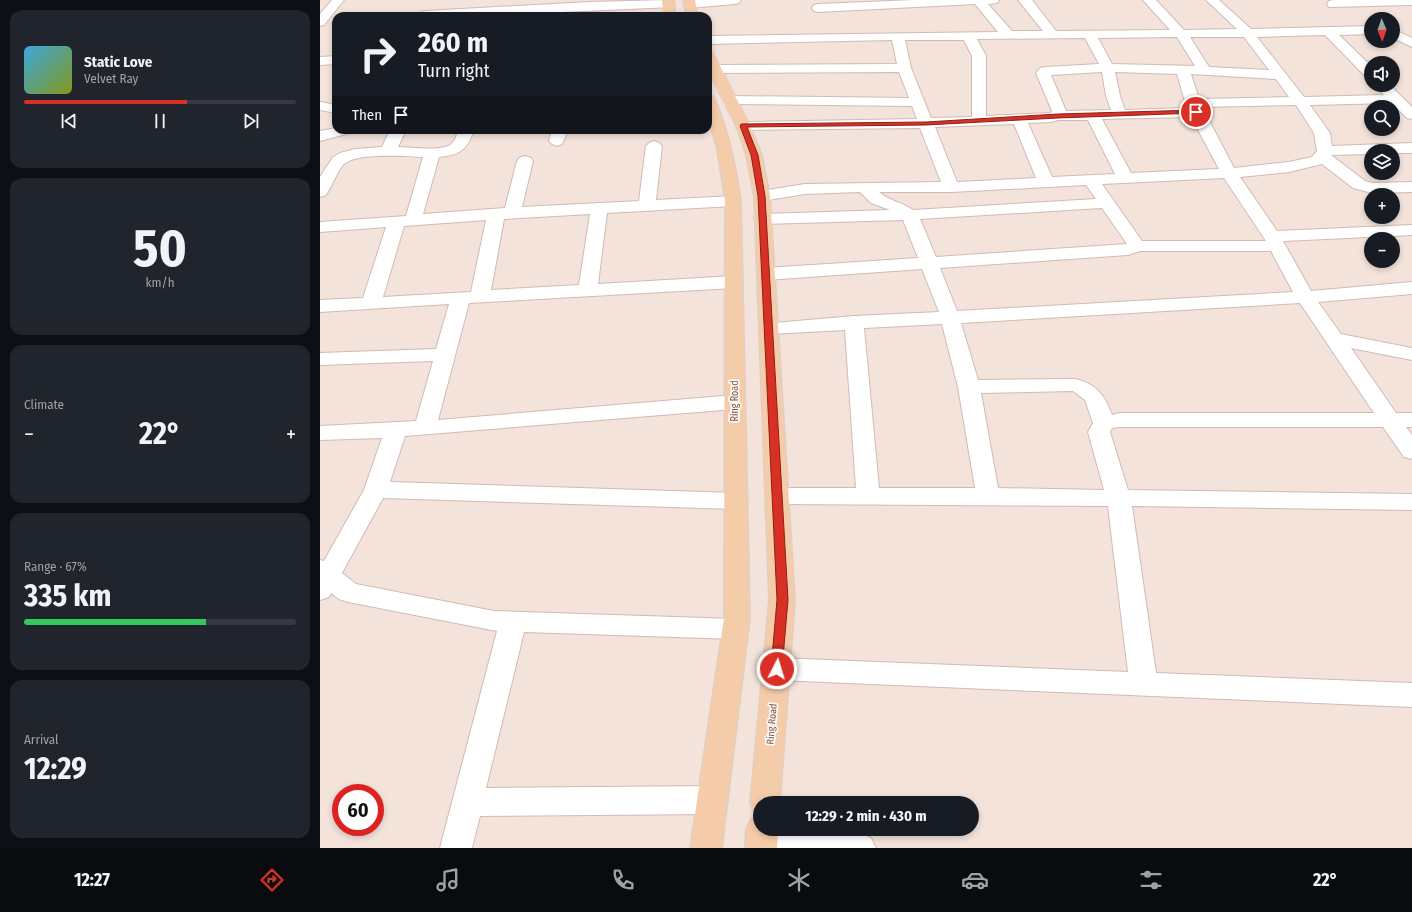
<!DOCTYPE html>
<meta charset="utf-8">
<style>
:root{--surface:#171b24;--page:#20242c;--text:#f1f3f6;--muted:#9ea1a6;--line:#363941;--accent:#d93025}
body{margin:0;font-family:"Fira Sans Condensed",sans-serif;background:var(--page);color:var(--text);height:100vh;display:flex;flex-direction:column;font-size:15px;white-space:nowrap}
*{box-sizing:border-box;margin:0}
p{font-size:13px;color:var(--muted)}
.icon{flex:none;width:22px;height:22px;fill:none;stroke:currentColor;stroke-width:2;stroke-linecap:round;stroke-linejoin:round}
.map{position:relative;flex:1;overflow:hidden}
.sheet{display:flex;flex-direction:column;gap:10px;padding:10px;background:#0d0f14;width:320px}
.sheet>*{flex:none}
.hud{position:absolute;left:12px;top:12px;width:380px;height:122px;border-radius:12px;box-shadow:0 2px 6px #0003;background:#171b24;color:var(--text);overflow:hidden}
.needle{width:26px;rotate:178deg}
.tools{position:absolute;left:1044px;top:12px;display:grid;gap:8px}
.tools a{display:grid;place-items:center;width:36px;height:36px;border-radius:50%;background:var(--surface);box-shadow:0 2px 6px #0003;font-size:20px}
.speed{position:absolute;left:12px;top:784px;display:flex;gap:8px;font-size:20px;font-weight:700;text-align:center}
.speed>*{display:grid;place-content:center;width:52px;height:52px;border-radius:50%;background:var(--surface);box-shadow:0 2px 6px #0003;line-height:1}
.speed .limit{border:6px solid #d22;background:#fff;color:#111}
.pin{position:absolute;display:grid;place-items:center;width:34px;height:34px;color:#fff;margin:-17px;border:2px solid #fff;border-radius:50%;box-shadow:0 1px 4px #0007}
.me{position:absolute;width:44px;margin:-22px;rotate:5deg;stroke-linejoin:round;filter:drop-shadow(0 0 3px #0008)}
.turn{display:flex;align-items:center;gap:14px;height:84px;padding:0 20px;font-size:18px}
.turn .icon{width:52px;height:52px;stroke-width:2.5}
.turn b{display:block;font-size:28px;line-height:34px}
.then{display:flex;align-items:center;height:38px;padding:0 20px;background:#0003;gap:8px;font-size:15px}
.big{font-size:30px;font-weight:700;line-height:1.1}
.sheet .widget{flex:1;display:flex;flex-direction:column;justify-content:center;gap:6px;min-width:0;padding:0 14px;border-radius:12px;background:var(--page)}
.sheet .dial{align-items:center;gap:0}
.dial b{font-size:52px;line-height:1}
.song{display:flex;align-items:center;gap:12px}
.cover{width:48px;height:48px;border-radius:6px;background:linear-gradient(135deg,hsl(200 70% 55%),hsl(70 70% 35%))}
.played{height:4px;border-radius:2px;background:linear-gradient(90deg,var(--accent) 60%,var(--line) 60%)}
.keys{display:flex;justify-content:space-around;direction:ltr}
.heat{display:flex;justify-content:space-between;align-items:center;font-size:22px;direction:ltr}
.charge{height:6px;border-radius:3px;background:linear-gradient(90deg,#34c759 67%,var(--line) 0)}
.trip{position:absolute;left:433px;top:796px;width:226px;height:40px;border-radius:20px;background:var(--surface);box-shadow:0 2px 6px #0003;font-weight:700;line-height:40px;text-align:center}
.tabs{display:flex;height:64px;justify-content:space-around;align-items:center;background:#090b0e;color:var(--muted)}
.tabs .icon{width:28px;height:28px}
.tabs .on{color:var(--accent)}
.tabs b{font-size:18px;color:var(--text)}
main{display:flex;flex:1;min-height:0}
.map>svg:first-child{display:block}
.residential{fill:#f3e3da;fill-rule:evenodd}
.lines{fill:none;stroke-linecap:round;stroke-linejoin:round}
.minor-casing{stroke:#d0bbb4;stroke-width:2}
.primary-casing{stroke:#d9d0ce;stroke-width:2}
.minor{fill:#fff;fill-rule:evenodd}
.primary{fill:#f5cca9;fill-rule:evenodd}
.route{fill:#d93025;stroke:#8d1f18}
.labels{text-anchor:middle;dominant-baseline:central;stroke-width:3.5;stroke-linejoin:round;paint-order:stroke}
.street-label{font-size:10px;fill:#76564f;stroke:#fef7f2}
</style>
<main>
<section class="sheet">
<div class="widget">
<div class="song"><i class="cover"></i><div><b>Static Love</b><p>Velvet Ray</p></div></div>
<div class="played"></div>
<div class="keys"><svg class="icon" aria-label="previous" viewBox="0 0 24 24"><path d="M18 5L8 12l10 7zM5 5v14"/></svg><svg class="icon" aria-label="pause" viewBox="0 0 24 24"><path d="M8 5v14M16 5v14"/></svg><svg class="icon" aria-label="next" viewBox="0 0 24 24"><path d="M6 5l10 7-10 7zM19 5v14"/></svg></div>
</div>
<div class="widget dial"><b>50</b><p>km/h</p></div>
<div class="widget"><p>Climate</p>
<div class="heat"><a>−</a><b class="big">22°</b><a>+</a></div>
</div>
<div class="widget"><p>Range · 67%</p><b class="big">335 km</b><div class="charge"></div></div>
<div class="widget"><p>Arrival</p><b class="big">12:29</b></div>
</section>
<div class="map">
<svg width="1092" height="848" viewBox="0 0 1092 848">
<rect width="100%" height="100%" fill="#fcf3ec"/>
<path class="residential" d="M 0,0 L 1092,0 L 1092,848 L 0,848 ZM 16,16 L 388,16 L 388,130 L 16,130 ZM 1051,19 L 1073,19 L 1073,41 L 1051,41 ZM 1051,63 L 1073,63 L 1073,85 L 1051,85 ZM 1051,107 L 1073,107 L 1073,129 L 1051,129 ZM 1051,151 L 1073,151 L 1073,173 L 1051,173 ZM 1051,195 L 1073,195 L 1073,217 L 1051,217 ZM 1051,239 L 1073,239 L 1073,261 L 1051,261 ZM 21,793 L 55,793 L 55,827 L 21,827 ZM 440,803 L 652,803 L 652,829 L 440,829 Z"/>
<g class="lines">
<g class="minor-casing">
<g id="minor">
<path d="M 12,0 L 24,0 L 4,25 L 0,26 L 0,14 Z"/>
<path d="M 348,0 L 352,1 L 354,4 L 352,7 L 154,16 L 99,15 L 101,12 L 105,11 L 270,2 Z"/>
<path d="M 373,0 L 421,0 L 419,3 L 415,4 L 369,8 L 365,7 L 363,4 L 365,1 Z"/>
<path d="M 594,0 L 679,0 L 677,3 L 668,4 L 692,31 L 723,31 L 698,0 L 712,0 L 736,31 L 850,30 L 823,0 L 836,0 L 864,30 L 917,29 L 886,0 L 899,0 L 931,29 L 1051,26 L 1051,34 L 1019,35 L 1051,66 L 1051,78 L 1046,77 L 1005,35 L 937,37 L 984,97 L 1064,95 L 1059,89 L 1061,86 L 1071,86 L 1092,107 L 1092,119 L 1087,118 L 1072,103 L 990,105 L 1010,133 L 1012,146 L 1092,143 L 1092,153 L 1073,153 L 1073,151 L 1051,151 L 1051,154 L 1011,155 L 1045,181 L 1052,183 L 1092,182 L 1092,192 L 1052,193 L 1033,188 L 1002,164 L 969,172 L 920,177 L 957,231 L 1092,225 L 1092,235 L 963,241 L 991,291 L 1092,282 L 1092,294 L 998,302 L 1021,334 L 1092,348 L 1092,360 L 1031,348 L 1076,413 L 1092,413 L 1092,427 L 1086,427 L 1092,435 L 1092,459 L 1084,457 L 1063,427 L 799,427 L 792,428 L 790,432 L 808,490 L 1092,494 L 1092,510 L 812,506 L 836,673 L 1092,683 L 1092,707 L 457,680 L 447,677 L 443,669 L 447,661 L 457,658 L 808,672 L 788,506 L 457,504 L 449,502 L 445,496 L 449,490 L 457,488 L 536,488 L 525,330 L 449,334 L 442,332 L 439,328 L 442,324 L 534,316 L 619,312 L 602,269 L 446,280 L 439,278 L 437,274 L 439,270 L 446,268 L 598,258 L 583,220 L 443,224 L 437,223 L 434,219 L 437,215 L 443,214 L 570,210 L 551,203 L 540,192 L 485,194 L 442,201 L 436,200 L 434,196 L 436,192 L 442,191 L 485,184 L 621,182 L 600,128 L 423,130 L 418,129 L 416,126 L 418,123 L 423,122 L 597,119 L 592,106 L 410,104 L 405,103 L 403,100 L 405,97 L 410,96 L 589,98 L 579,72 L 394,73 L 388,70 L 389,66 L 394,65 L 577,64 L 572,40 L 388,44 L 388,36 L 678,32 L 655,4 L 498,12 L 494,11 L 492,8 L 494,5 L 498,4 ZM 857,37 L 875,66 L 792,64 L 778,38 ZM 870,37 L 924,37 L 949,70 L 889,67 ZM 765,38 L 779,64 L 725,67 L 720,68 L 716,73 L 732,111 L 731,113 L 666,116 L 666,56 L 657,39 ZM 585,40 L 644,40 L 652,56 L 652,117 L 611,118 L 591,68 ZM 782,72 L 786,96 L 791,110 L 746,111 L 731,75 ZM 795,72 L 857,74 L 867,108 L 805,110 L 800,96 ZM 871,74 L 956,79 L 969,97 L 879,99 ZM 976,105 L 994,133 L 997,151 L 992,157 L 969,162 L 914,168 L 882,107 ZM 871,117 L 899,169 L 811,173 L 782,119 ZM 738,120 L 768,120 L 795,174 L 732,177 L 708,123 L 731,122 ZM 694,124 L 716,178 L 637,182 L 615,127 ZM 904,178 L 946,241 L 822,241 L 782,184 ZM 766,185 L 776,199 L 593,210 C 583,203 568,200 559,192 L 631,192 ZM 782,208 L 807,244 L 616,257 L 600,219 ZM 820,251 L 951,251 L 973,292 L 637,311 L 620,268 L 808,255 ZM 980,303 L 1054,413 L 799,413 L 792,415 C 785,395 776,384 756,379 L 658,380 L 641,323 ZM 622,324 L 638,387 L 655,488 L 559,488 L 544,328 ZM 753,391 L 765,400 L 773,423 L 768,432 L 784,490 L 678,488 L 661,393 Z"/>
<path d="M 1013,0 L 1092,0 L 1092,5 L 1009,7 L 1007,4 L 1009,1 Z"/>
<path d="M 1073,29 L 1092,38 L 1092,47 L 1073,38 Z"/>
<path d="M 16,56 L 16,64 L 0,65 L 0,57 Z"/>
<path d="M 0,102 L 16,105 L 16,113 L 0,110 Z"/>
<path d="M 16,128 L 16,130 L 33,130 L 30,133 L 0,141 L 0,131 Z"/>
<path d="M 70,130 L 86,130 L 78,147 C 90,147 123,152 131,144 C 135,141 137,135 138,130 L 154,130 C 147,150 140,155 119,157 L 103,214 L 185,208 L 197,161 L 199,158 L 205,156 L 211,158 L 213,161 L 202,207 L 319,201 L 326,146 L 329,143 L 334,141 L 339,143 L 342,146 L 336,200 L 413,196 L 419,197 L 421,201 L 419,205 L 413,206 L 287,213 L 278,284 L 414,276 L 421,278 L 423,282 L 421,286 L 414,288 L 149,303 L 118,420 L 415,395 L 423,397 L 426,402 L 423,407 L 415,409 L 85,436 L 70,482 L 416,493 L 424,495 L 428,501 L 424,507 L 416,509 L 63,498 L 22,573 L 36,584 L 174,611 L 415,619 L 424,622 L 428,629 L 424,636 L 415,639 L 204,632 L 166,788 L 393,786 L 404,790 L 408,800 L 404,810 L 393,814 L 160,816 L 152,848 L 120,848 L 177,631 L 28,602 L 19,599 L 11,593 L 9,597 L 0,600 L 0,560 L 4,561 L 44,490 L 62,438 L 0,440 L 0,426 L 96,421 L 113,361 L 0,365 L 0,353 L 116,349 L 129,304 L 0,312 L 0,300 L 43,298 L 66,227 L 0,232 L 0,222 L 86,216 L 103,157 C 86,156 34,152 23,165 C 16,174 12,186 6,195 L 0,197 L 0,177 L 13,157 L 20,153 L 35,149 L 62,147 ZM 270,214 L 259,285 L 171,290 L 184,219 ZM 166,220 L 151,292 L 63,297 L 84,226 Z"/>
<path d="M 232,130 L 248,130 L 242,144 L 237,146 L 232,144 L 229,141 Z"/>
<path d="M 440,829 L 540,833 L 551,838 L 556,848 L 427,848 L 425,843 L 430,833 Z"/>
</g>
</g>
<g class="primary-casing">
<g id="primary">
<path d="M 342,0 L 354,0 L 356,16 L 344,16 Z"/>
<path d="M 363,0 L 375,0 L 378,16 L 366,16 Z"/>
<path d="M 388,52 L 393,53 L 395,56 L 430,126 L 442,155 L 450,196 L 475,600 L 460,803 L 440,803 L 440,815 L 434,813 L 430,803 L 449,600 L 434,196 L 426,155 L 416,126 L 388,70 Z"/>
<path d="M 388,95 L 393,96 L 395,99 C 409,132 416,166 421,201 L 430,618 L 402,848 L 370,848 L 404,618 L 405,201 L 397,149 L 388,118 Z"/>
<path d="M 440,815 L 440,829 L 458,829 L 457,848 L 425,848 L 426,829 L 431,819 Z"/>
</g>
</g>
<use href="#minor" class="minor"/>
<use href="#primary" class="primary"/>
</g>
<path class="route" d="M 876,110 L 878,111 L 878,113 L 738,118 L 606,125 L 427,127 L 438,155 L 445,196 L 468,600 L 462,669 L 461,672 L 457,674 L 453,672 L 451,669 L 457,600 L 438,196 L 431,155 L 420,126 L 421,124 L 606,122 L 738,114 Z"/>
<g class="labels">
<g class="street-label">
<text transform="translate(415 401) rotate(-90)">Ring Road</text>
<text transform="translate(452 724) rotate(-85)">Ring Road</text>
</g>
</g>
</svg>
<div class="tools">
<a><svg class="needle" viewBox="-14 -14 28 28"><path d="M0-13l5 13h-10z" fill="#e53935"/><path d="M0 13l5-13h-10z" fill="#9ea1a6"/></svg></a>
<a><svg class="icon" aria-label="sound" viewBox="0 0 24 24"><path d="M4 9h4l5-4v14l-5-4H4zM17 9q2 3 0 6"/></svg></a>
<a><svg class="icon" aria-label="search" viewBox="0 0 24 24"><circle cx="10" cy="10" r="6"/><path d="M15 15l6 6"/></svg></a>
<a><svg class="icon" aria-label="layers" viewBox="0 0 24 24"><path d="M12 4l9 5-9 5-9-5zM3 14l9 5 9-5"/></svg></a>
<a>+</a>
<a>−</a>
</div>
<div class="speed"><div class="limit">60</div></div>
<div class="pin" style="left:876px;top:112px;background:#d93025"><svg class="icon" aria-label="arrive" viewBox="0 0 24 24"><path d="M6 21V4h12l-3 4 3 4H6"/></svg></div>
<svg class="me" style="left:457px;top:669px" viewBox="-20 -20 40 40"><circle r="17" fill="#d93025" stroke="#fff" stroke-width="3"/><path d="M0-11L8 9 0 5-8 9z" fill="#fff"/></svg>
<div class="trip">12:29 · 2 min · 430 m</div>
<div class="hud">
<div class="turn"><svg class="icon" aria-label="right" viewBox="0 0 24 24"><path d="M7 20v-9h11M14 6l5 5-5 5"/></svg><div><b>260 m</b>Turn right</div></div>
<div class="then">Then<svg class="icon" aria-label="arrive" viewBox="0 0 24 24"><path d="M6 21V4h12l-3 4 3 4H6"/></svg></div>
</div>
</div>
</main>
<nav class="tabs">
<b>12:27</b>
<svg class="icon on" aria-label="directions" viewBox="0 0 24 24"><path d="M12 3l9 9-9 9-9-9zM9 14v-3h6M13 9l2 2-2 2"/></svg>
<svg class="icon" aria-label="music" viewBox="0 0 24 24"><path d="M9 18V5l10-2v13"/><circle cx="6" cy="18" r="3"/><circle cx="16" cy="16" r="3"/></svg>
<svg class="icon" aria-label="phone" viewBox="0 0 24 24"><path d="M5 4h4l2 5-3 2q2 4 5 5l2-3 5 2v4C11 20 4 13 5 4z"/></svg>
<svg class="icon" aria-label="climate" viewBox="0 0 24 24"><path d="M12 3v18M4 7l16 10M4 17L20 7"/></svg>
<svg class="icon" aria-label="car" viewBox="0 0 24 24"><path d="M5 17H2v-5l4-1 3-4h7l3 4 3 1v5h-3M9 17h6M6 11h13"/><circle cx="7" cy="17" r="2"/><circle cx="17" cy="17" r="2"/></svg>
<svg class="icon" aria-label="filters" viewBox="0 0 24 24"><path d="M4 7h16M4 17h16"/><circle cx="9" cy="7" r="2"/><circle cx="15" cy="17" r="2"/></svg>
<b>22°</b>
</nav>
